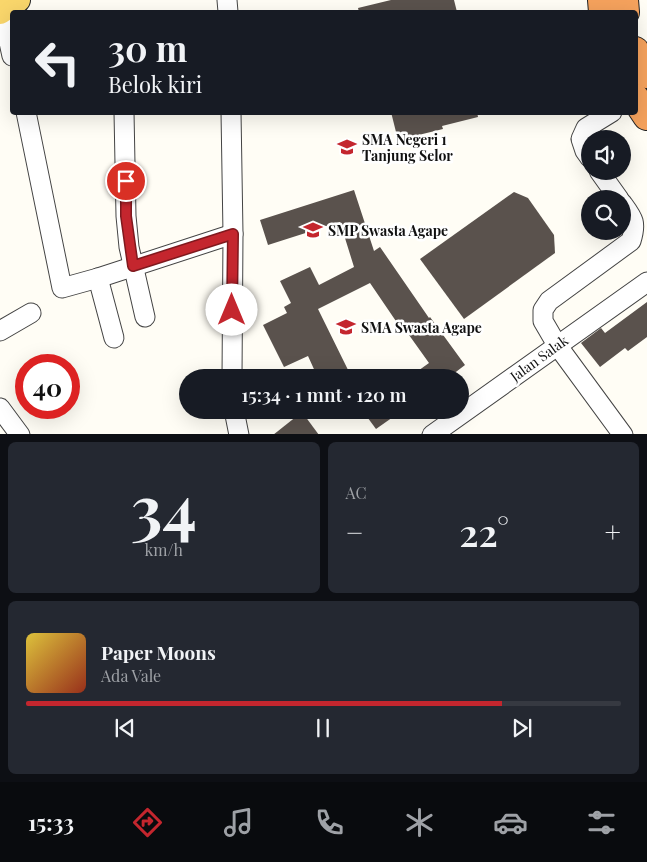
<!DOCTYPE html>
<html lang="id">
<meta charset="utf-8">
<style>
:root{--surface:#171b24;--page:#242831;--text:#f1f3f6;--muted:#9ea1a6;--line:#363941;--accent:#c4262e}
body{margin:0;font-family:"Playfair Display",serif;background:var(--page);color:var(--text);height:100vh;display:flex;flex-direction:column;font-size:19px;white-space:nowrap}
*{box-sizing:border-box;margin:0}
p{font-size:16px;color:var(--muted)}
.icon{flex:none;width:28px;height:28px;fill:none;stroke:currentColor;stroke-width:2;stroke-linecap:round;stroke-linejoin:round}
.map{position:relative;height:434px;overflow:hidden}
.side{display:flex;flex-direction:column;gap:8px;padding:8px;background:#0d0f14;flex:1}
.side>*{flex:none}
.banner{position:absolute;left:10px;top:10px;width:628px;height:105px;border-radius:5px;box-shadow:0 5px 20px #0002;background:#171b24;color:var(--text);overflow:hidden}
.tools{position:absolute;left:581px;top:130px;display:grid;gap:10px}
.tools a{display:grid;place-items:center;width:50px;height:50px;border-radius:50%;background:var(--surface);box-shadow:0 5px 20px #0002;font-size:25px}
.speed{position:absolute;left:15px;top:354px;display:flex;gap:10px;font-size:25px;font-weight:700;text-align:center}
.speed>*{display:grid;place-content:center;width:65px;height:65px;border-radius:50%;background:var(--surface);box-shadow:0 5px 20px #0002;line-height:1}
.speed .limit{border:8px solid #d22;background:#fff;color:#111}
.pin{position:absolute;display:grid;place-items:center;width:42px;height:42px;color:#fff;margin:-21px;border:2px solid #fff;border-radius:50%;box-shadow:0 1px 5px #0007}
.me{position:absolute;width:55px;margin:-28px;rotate:0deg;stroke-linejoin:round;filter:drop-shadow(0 0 4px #0008)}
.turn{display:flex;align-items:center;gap:18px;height:105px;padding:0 15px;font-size:22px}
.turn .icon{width:65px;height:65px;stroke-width:2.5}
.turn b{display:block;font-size:35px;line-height:42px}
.big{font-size:38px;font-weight:600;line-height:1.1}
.side .widget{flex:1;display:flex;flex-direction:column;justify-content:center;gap:8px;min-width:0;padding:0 18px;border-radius:8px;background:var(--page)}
.side .dial{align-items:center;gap:0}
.dial b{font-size:65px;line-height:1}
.song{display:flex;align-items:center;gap:15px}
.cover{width:60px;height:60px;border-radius:8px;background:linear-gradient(135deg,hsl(50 70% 55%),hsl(10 70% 35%))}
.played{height:5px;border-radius:2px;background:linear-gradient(90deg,var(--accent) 80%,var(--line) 80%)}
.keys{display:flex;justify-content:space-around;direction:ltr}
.heat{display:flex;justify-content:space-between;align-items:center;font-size:28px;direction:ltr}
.side .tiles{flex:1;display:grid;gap:8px;grid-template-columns:1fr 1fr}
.widget:last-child{grid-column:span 2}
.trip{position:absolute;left:179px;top:369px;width:290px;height:50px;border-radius:25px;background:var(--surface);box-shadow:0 5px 20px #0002;font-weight:600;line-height:50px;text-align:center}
.dock{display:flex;height:80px;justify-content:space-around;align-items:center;background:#090b0e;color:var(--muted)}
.dock .icon{width:35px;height:35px}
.dock .current{color:var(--accent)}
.dock b{font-size:22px;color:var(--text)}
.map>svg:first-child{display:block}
.building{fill:#5a524d}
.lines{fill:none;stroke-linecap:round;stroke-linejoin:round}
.minor-casing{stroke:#444;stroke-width:21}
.major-casing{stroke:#222;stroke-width:26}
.highway-casing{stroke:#222;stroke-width:30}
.minor{stroke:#fff;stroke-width:19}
.major{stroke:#f9d66b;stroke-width:24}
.highway{stroke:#f5a25d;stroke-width:28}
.route-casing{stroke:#7f191e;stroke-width:12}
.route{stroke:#c4262e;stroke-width:9}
.labels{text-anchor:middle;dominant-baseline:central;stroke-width:5;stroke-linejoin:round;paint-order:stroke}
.poi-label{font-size:14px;font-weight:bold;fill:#111;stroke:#fff;text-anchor:start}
.street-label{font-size:14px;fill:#111;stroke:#fff}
</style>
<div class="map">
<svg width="647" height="435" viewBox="0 0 647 435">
<rect width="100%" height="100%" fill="#fffdf5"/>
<g class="building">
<path d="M 391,0 L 454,0 L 457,12 L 359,12 L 358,8 Z"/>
<path d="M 391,112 L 477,112 L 478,117 L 442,126 L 443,129 L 398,140 Z"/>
<path d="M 354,190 L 374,251 L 380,247 L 429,318 L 430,317 L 465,365 L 448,378 L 408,378 L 429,363 L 404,328 L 402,330 L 370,283 L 318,309 L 352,378 L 318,378 L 308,356 L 284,367 L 263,325 L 287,313 L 284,307 L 291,303 L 280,281 L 310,267 L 319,285 L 354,267 L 340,222 L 268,245 L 260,220 Z"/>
<path d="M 514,192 L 528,198 L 554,235 L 555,253 L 464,319 L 420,259 Z"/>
<path d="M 647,302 L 647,337 L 628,351 L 625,348 L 600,367 L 581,343 L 601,328 L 605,333 Z"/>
<path d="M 362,410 L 403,410 L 376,429 Z"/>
<path d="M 302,412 L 319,435 L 273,435 Z"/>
</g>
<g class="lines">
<g class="minor-casing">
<g id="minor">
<path d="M 227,0 L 228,12"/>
<path d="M 2,10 L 12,56"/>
<path d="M 26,112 L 62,288 L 98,278 L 233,234"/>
<path d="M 124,112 L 126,216 L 129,247 L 145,317"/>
<path d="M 231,112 L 233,234 L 232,378"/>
<path d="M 590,158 L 585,151 L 581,139 L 586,128 L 612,112"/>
<path d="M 599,171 L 619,199"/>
<path d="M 622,203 C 633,218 637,222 631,241 L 549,301 L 543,310 L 543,321 L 557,345 L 623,435"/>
<path d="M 98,278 L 114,338"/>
<path d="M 0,331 L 31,313"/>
<path d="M 0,408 L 20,435"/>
<path d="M 234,410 L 239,435"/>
<path d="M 432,435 L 647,282"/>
</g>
</g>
<g class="major-casing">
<path id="major" d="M 0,12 L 18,0"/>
</g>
<g class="highway-casing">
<g id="highway">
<path d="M 602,0 L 603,12"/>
<path d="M 624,0 L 625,12"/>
<path d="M 635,51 L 640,65 L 647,74"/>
<path d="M 635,98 L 647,116"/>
</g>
</g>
<use href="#minor" class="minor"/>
<use href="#major" class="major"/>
<use href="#highway" class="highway"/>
</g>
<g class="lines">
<g class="route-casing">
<path id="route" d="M 126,181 L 126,216 L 133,266 L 233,234 L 232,310"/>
</g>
<use href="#route" class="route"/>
</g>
<defs>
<g id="school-bare" transform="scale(1.5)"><path d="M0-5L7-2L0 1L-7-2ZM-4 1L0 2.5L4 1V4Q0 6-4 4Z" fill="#c4262e" stroke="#fff" stroke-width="2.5" paint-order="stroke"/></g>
</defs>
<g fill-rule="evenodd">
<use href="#school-bare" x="347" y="147"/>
<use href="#school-bare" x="313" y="230"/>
<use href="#school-bare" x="346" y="327"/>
</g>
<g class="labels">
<g class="poi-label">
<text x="362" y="139">SMA Negeri 1<tspan x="362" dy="16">Tanjung Selor</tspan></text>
<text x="328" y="230">SMP Swasta Agape</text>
<text x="361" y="327">SMA Swasta Agape</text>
</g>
<g class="street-label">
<text transform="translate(539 358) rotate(-36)">Jalan Salak</text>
</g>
</g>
</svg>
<div class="tools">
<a><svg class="icon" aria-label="sound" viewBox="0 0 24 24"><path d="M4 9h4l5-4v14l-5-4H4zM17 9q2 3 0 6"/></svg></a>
<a><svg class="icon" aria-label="search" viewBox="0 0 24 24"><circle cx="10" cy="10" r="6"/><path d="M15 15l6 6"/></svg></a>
</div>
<div class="speed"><div class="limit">40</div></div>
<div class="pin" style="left:126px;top:181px;background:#d93025"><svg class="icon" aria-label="arrive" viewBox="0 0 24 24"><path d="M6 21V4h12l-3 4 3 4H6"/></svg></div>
<svg class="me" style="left:232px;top:310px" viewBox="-20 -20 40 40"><circle r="19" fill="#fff"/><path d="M0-13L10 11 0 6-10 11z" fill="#c4262e"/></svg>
<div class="trip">15:34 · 1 mnt · 120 m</div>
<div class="banner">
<div class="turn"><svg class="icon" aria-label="left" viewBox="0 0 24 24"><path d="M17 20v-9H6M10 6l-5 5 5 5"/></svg><div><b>30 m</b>Belok kiri</div></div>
</div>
</div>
<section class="side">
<div class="tiles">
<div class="widget dial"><b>34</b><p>km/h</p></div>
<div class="widget"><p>AC</p>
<div class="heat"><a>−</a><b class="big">22°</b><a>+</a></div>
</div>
<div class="widget">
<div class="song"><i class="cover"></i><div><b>Paper Moons</b><p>Ada Vale</p></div></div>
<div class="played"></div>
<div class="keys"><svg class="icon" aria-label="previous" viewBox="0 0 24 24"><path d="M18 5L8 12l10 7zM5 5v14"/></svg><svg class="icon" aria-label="pause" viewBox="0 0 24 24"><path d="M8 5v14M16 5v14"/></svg><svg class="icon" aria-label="next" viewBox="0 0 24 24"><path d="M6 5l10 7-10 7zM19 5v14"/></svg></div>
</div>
</div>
</section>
<nav class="dock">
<b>15:33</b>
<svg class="icon current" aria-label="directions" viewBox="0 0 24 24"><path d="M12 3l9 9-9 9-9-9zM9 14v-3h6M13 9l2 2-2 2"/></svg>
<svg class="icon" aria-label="music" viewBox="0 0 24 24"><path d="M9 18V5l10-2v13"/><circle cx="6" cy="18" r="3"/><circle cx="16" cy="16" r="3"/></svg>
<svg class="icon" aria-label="phone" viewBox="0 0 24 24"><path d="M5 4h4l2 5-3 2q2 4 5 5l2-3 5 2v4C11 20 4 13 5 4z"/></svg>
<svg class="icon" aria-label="climate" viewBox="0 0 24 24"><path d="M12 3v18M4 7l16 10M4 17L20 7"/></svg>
<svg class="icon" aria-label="car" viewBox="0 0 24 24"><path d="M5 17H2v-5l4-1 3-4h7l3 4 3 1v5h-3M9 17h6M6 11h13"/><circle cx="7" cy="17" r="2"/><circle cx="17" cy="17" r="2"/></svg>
<svg class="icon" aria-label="filters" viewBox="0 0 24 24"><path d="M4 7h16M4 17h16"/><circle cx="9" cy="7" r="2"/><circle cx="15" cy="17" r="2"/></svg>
</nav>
